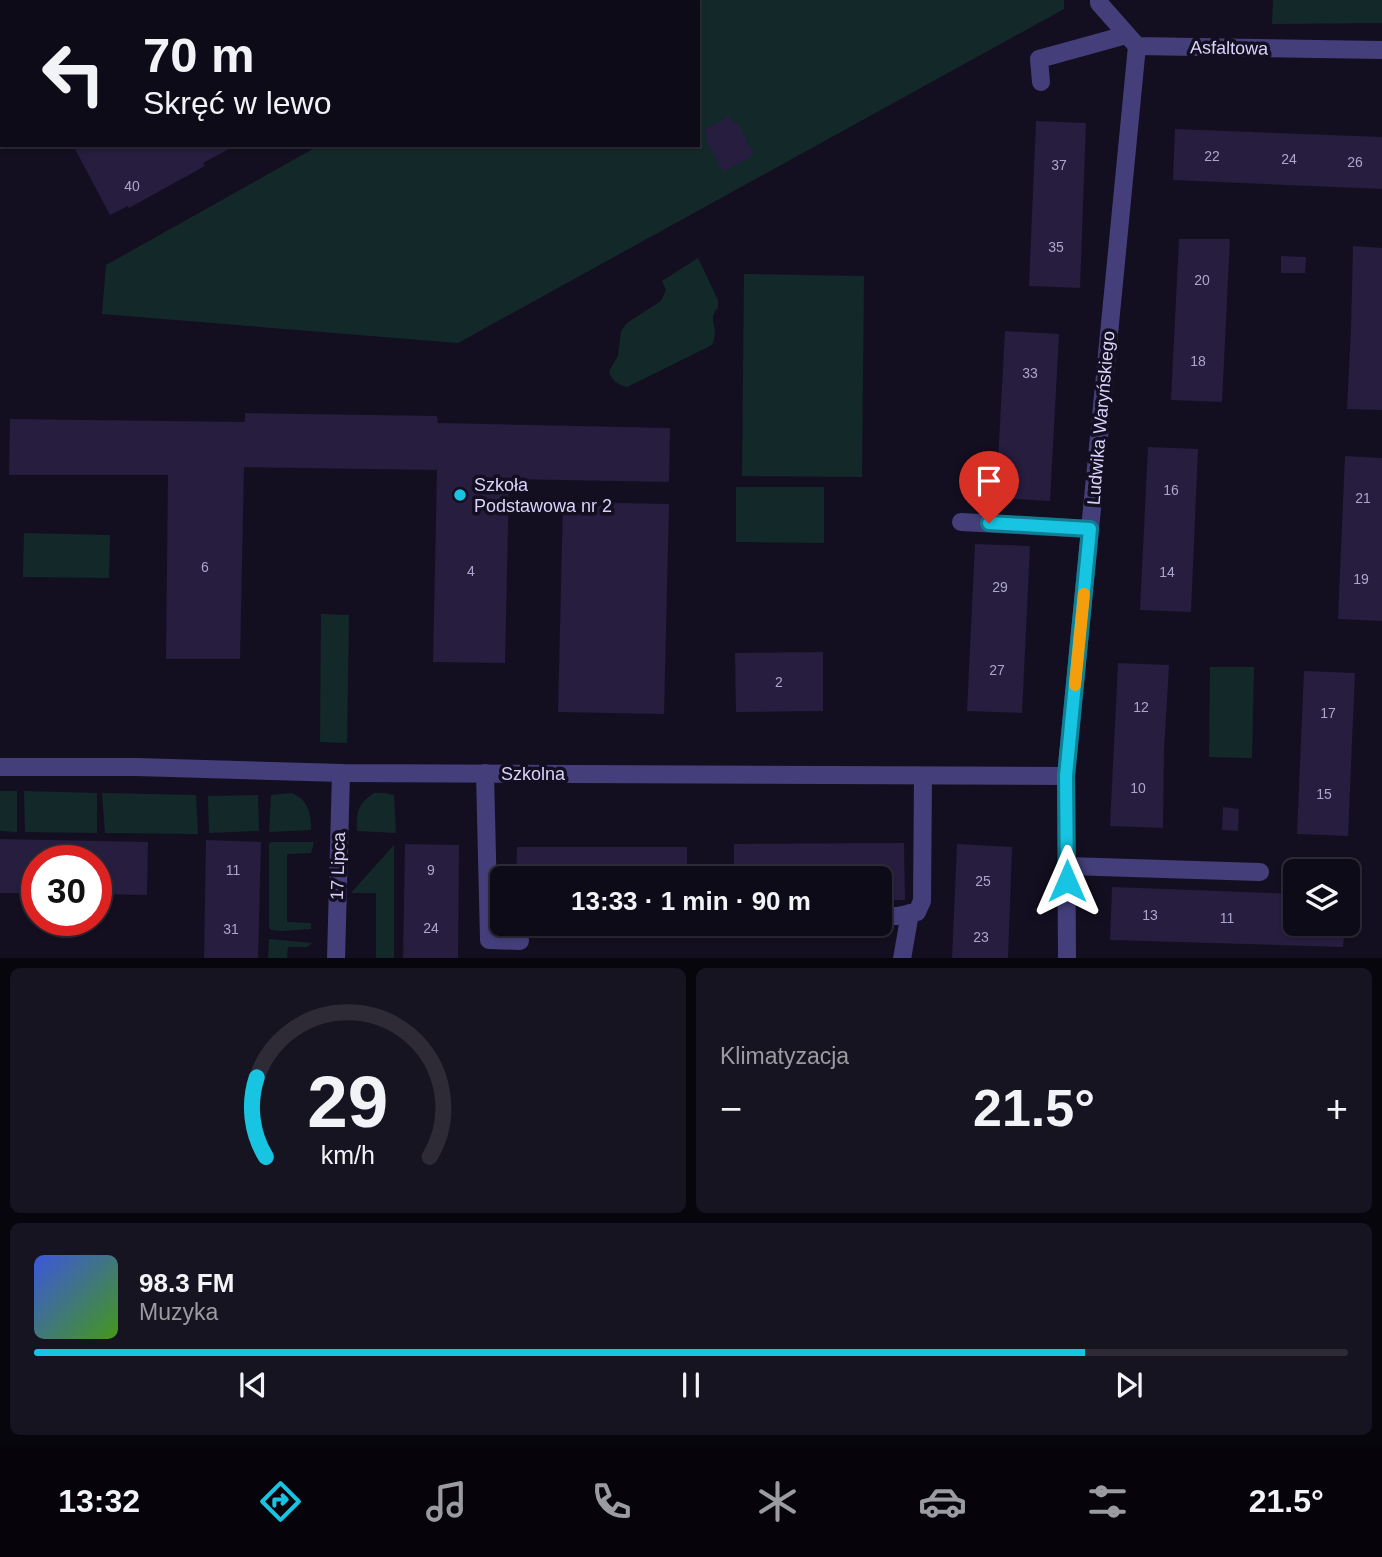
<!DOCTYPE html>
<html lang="pl">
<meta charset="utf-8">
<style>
:root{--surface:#0e0b18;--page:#171421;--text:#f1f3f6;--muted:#9b9ba2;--line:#2e2b37;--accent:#17c4e2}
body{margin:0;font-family:Arial,sans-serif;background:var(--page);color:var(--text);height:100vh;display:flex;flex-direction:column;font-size:26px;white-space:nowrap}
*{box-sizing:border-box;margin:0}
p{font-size:23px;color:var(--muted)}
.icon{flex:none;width:38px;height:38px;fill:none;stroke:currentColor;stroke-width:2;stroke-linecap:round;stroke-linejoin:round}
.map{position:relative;height:958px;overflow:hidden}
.details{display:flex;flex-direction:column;gap:10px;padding:10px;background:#08060d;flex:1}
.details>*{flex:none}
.guide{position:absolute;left:0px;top:0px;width:700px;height:147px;box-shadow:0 2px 5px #0004,0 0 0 2px var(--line);background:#0e0b18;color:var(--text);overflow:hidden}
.fabs{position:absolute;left:1283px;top:859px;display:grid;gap:14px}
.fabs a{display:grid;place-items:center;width:77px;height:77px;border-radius:10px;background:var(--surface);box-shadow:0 2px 5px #0004,0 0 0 2px var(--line);font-size:35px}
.speed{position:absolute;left:21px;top:845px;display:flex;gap:14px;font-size:35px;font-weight:700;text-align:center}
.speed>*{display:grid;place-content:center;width:91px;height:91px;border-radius:50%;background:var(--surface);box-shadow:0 2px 5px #0004,0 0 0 2px var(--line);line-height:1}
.speed .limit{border:10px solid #d22;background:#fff;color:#111}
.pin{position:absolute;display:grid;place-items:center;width:60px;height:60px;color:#fff;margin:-72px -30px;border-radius:50% 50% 50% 0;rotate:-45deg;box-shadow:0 0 7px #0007}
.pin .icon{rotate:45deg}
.me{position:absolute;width:77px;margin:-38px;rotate:0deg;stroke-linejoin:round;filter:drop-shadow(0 0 5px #0008)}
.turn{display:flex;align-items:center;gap:24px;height:147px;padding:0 28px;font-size:32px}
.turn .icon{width:91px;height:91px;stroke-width:2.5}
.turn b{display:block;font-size:49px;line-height:60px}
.big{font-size:52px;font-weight:800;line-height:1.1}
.details .widget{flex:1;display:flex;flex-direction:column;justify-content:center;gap:10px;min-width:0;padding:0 24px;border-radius:10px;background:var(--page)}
.details .dial{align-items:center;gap:0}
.dial svg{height:182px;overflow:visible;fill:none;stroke:var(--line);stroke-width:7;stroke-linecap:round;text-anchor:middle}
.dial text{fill:var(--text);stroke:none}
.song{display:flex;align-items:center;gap:21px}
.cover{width:84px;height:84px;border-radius:10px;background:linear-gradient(135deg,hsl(230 70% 55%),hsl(100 70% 35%))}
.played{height:7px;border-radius:4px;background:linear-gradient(90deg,var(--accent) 80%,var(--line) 80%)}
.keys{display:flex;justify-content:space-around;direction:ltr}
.heat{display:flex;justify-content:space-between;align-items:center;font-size:38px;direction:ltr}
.details .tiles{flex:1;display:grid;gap:10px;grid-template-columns:1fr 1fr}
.widget:last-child{grid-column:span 2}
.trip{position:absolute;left:490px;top:866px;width:402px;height:70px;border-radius:10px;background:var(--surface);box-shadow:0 2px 5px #0004,0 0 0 2px var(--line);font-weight:800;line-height:70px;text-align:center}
.tab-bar{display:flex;height:112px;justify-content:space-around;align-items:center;background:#06040a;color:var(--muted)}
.tab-bar .icon{width:49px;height:49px}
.tab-bar .on{color:var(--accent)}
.tab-bar b{font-size:32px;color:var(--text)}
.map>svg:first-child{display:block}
.green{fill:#132929}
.building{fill:#261d3f}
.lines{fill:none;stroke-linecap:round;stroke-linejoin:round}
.minor{stroke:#443f7a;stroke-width:18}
.route-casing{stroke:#0f7f93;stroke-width:18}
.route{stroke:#17c4e2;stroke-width:12}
.slow{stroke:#f59e0b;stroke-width:12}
.poi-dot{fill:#17c4e2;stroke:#130f20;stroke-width:2.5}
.labels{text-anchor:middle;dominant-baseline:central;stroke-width:7;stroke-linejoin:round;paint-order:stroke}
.number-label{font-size:14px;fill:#aca6cc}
.street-label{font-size:18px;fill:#d9d3fb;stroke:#130f20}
.poi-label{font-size:18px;fill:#d9d3fb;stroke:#130f20;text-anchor:start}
</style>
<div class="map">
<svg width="1382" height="959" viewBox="0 0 1382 959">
<rect width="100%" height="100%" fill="#130f20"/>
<g class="green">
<path d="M 563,0 L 1064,0 L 1064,9 L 458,343 L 102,314 L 106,265 L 320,145 L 698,145 L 698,2 L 564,2 Z"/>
<path d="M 1273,0 L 1382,0 L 1382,23 L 1272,24 Z"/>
<path d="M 698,258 L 718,300 L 718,308 C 709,317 715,323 715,334 C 715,337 713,342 712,345 L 627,387 C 617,384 612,381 609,371 L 618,356 L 621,331 L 627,323 L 661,301 L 666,290 L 662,281 Z"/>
<path d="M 744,274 L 864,276 L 862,477 L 742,476 Z"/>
<path d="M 736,487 L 824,487 L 824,543 L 736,542 Z"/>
<path d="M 24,533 L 110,535 L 109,578 L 23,577 Z"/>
<path d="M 321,614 L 349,615 L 347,743 L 320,742 Z"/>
<path d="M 1210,667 L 1254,667 L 1252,758 L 1209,757 Z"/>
<path d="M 0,791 L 17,791 L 17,832 L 0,831 Z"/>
<path d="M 24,791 L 97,793 L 97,833 L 25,832 Z"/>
<path d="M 102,793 L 196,795 L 198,834 L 105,833 Z"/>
<path d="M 291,793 C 308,799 311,813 311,830 L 269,832 L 271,795 Z"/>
<path d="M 374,793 L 384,793 L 394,795 L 396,833 L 357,831 C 356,812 358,804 374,793 Z"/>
<path d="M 258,795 L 259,831 L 209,833 L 208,796 Z"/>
<path d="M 271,842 L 314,842 L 311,853 L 287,854 L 287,922 L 311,923 L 311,929 L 282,931 L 271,930 L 269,927 L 269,844 Z"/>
<path d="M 394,845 L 394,958 L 376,958 L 376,893 L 351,893 Z"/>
<path d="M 269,939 L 312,943 L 307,947 L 288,947 L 287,958 L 268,958 Z"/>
</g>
<g class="building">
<path d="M 729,116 L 734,124 L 737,122 L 754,155 L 723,172 L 705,138 L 708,137 L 704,130 Z"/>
<path d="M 1036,121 L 1086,123 L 1080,288 L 1029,286 Z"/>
<path d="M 1175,129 L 1382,137 L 1382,189 L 1173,180 Z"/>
<path d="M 82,145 L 236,145 L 203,163 L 205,166 L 129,208 L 128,206 L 110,215 L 75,149 Z"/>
<path d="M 1179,239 L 1230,239 L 1222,402 L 1171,400 Z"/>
<path d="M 1353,246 L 1382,248 L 1382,410 L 1347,409 L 1351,329 Z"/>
<path d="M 1281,256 L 1306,257 L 1305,273 L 1281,273 Z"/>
<path d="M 1005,331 L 1059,334 L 1050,501 L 996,498 Z"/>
<path d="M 245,413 L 437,416 L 438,423 L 670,428 L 669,482 L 509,479 L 505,663 L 433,662 L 437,470 L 244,467 L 240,659 L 166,659 L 168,475 L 9,475 L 10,419 L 245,422 Z"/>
<path d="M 1148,447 L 1198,449 L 1191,612 L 1140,610 Z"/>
<path d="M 1345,456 L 1382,458 L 1382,621 L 1338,619 Z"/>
<path d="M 563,502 L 669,504 L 664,714 L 558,712 Z"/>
<path d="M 975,544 L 1030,546 L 1022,713 L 967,711 Z"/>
<path d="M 823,652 L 823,711 L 736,712 L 735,653 Z"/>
<path d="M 1118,663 L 1169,665 L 1164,750 L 1163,828 L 1110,826 Z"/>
<path d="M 1304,671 L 1355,673 L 1348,836 L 1297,834 Z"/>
<path d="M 1223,807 L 1239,809 L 1238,831 L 1222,830 Z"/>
<path d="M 0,839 L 148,842 L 147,895 L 96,894 L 96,861 L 37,861 L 37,893 L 0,893 Z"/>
<path d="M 206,840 L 261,842 L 258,959 L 204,959 Z"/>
<path d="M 904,843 L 905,900 L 880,900 L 880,878 L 734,878 L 734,844 Z"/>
<path d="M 405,844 L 459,845 L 458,959 L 403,959 Z"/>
<path d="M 957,844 L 1012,847 L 1008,959 L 952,959 Z"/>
<path d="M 517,847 L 687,847 L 687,878 L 516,878 Z"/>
<path d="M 1112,887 L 1295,894 L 1295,924 L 1345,924 L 1343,947 L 1110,940 Z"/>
</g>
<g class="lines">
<g class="minor">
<path d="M 1099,0 L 1099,3 L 1137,46 L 1382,50"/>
<path d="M 1041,82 L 1039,59 L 1126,35"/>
<path d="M 961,522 L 1090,529"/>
<path d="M 0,767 L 136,767 L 341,773 L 1066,776"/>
<path d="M 485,773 L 489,940 L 520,941"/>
<path d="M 1067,866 L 1260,872"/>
<path d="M 880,917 L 897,916 L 917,912 L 922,901 L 923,776"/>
<path d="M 336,959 L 341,773"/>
<path d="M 902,959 L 910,913"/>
<path d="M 1067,959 L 1066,776 L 1137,46"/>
</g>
</g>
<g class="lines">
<g class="route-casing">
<path id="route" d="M 989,523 L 1090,529 L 1066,776 L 1067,881"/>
</g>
<use href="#route" class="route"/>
<path class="slow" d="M 1075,685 L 1084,594"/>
</g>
<circle class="poi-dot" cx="460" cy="495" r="7"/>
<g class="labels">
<g class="number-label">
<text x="1212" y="156">22</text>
<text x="1289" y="159">24</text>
<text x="1355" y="162">26</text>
<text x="1059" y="165">37</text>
<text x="132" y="186">40</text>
<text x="1056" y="247">35</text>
<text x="1202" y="280">20</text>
<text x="1198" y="361">18</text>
<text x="1030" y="373">33</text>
<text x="1171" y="490">16</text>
<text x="1363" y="498">21</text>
<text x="205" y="567">6</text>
<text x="471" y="571">4</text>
<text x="1167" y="572">14</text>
<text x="1361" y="579">19</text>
<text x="1000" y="587">29</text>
<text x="997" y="670">27</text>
<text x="779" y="682">2</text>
<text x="1141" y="707">12</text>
<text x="1328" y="713">17</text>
<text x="1138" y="788">10</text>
<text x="1324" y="794">15</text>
<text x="233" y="870">11</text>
<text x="431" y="870">9</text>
<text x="983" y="881">25</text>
<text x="1150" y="915">13</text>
<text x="1227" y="918">11</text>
<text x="431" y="928">24</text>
<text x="231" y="929">31</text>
<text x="981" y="937">23</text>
</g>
<g class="street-label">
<text transform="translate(1229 48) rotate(1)">Asfaltowa</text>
<text transform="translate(1101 418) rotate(-85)">Ludwika Waryńskiego</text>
<text x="533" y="774">Szkolna</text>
<text transform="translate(338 866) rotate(-88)">17 Lipca</text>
</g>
<g class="poi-label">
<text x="474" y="485">Szkoła<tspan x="474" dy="21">Podstawowa nr 2</tspan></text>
</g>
</g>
</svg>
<div class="fabs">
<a><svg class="icon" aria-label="layers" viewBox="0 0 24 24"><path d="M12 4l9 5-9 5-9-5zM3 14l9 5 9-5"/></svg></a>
</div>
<div class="speed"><div class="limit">30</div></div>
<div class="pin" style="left:989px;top:523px;background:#d93025"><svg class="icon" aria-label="arrive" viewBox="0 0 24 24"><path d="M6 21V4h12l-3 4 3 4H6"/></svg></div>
<svg class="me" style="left:1067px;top:881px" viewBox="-20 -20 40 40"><path d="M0-17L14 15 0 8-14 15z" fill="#17c4e2" stroke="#fff" stroke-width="4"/></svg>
<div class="trip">13:33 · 1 min · 90 m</div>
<div class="guide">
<div class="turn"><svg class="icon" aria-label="left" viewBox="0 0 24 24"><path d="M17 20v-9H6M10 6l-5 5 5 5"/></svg><div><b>70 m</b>Skręć w lewo</div></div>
</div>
</div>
<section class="details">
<div class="tiles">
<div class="widget dial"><svg viewBox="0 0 100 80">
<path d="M14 69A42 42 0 1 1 86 69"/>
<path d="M14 69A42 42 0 0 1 10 34" stroke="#17c4e2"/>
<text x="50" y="56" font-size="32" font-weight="700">29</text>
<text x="50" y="72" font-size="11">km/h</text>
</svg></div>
<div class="widget"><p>Klimatyzacja</p>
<div class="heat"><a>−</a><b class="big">21.5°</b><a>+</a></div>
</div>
<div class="widget">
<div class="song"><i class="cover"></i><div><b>98.3 FM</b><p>Muzyka</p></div></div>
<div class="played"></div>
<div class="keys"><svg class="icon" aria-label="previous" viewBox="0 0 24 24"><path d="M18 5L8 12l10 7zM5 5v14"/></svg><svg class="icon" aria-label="pause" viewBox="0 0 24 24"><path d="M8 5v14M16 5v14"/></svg><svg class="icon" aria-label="next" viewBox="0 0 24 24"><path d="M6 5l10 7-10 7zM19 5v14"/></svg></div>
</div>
</div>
</section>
<nav class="tab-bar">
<b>13:32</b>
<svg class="icon on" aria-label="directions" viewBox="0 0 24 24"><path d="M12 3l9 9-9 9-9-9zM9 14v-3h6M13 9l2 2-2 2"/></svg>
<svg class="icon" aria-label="music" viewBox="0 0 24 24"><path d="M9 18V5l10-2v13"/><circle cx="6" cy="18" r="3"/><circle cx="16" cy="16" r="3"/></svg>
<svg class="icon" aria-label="phone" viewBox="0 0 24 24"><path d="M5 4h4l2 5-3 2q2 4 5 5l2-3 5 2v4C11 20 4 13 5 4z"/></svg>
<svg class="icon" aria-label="climate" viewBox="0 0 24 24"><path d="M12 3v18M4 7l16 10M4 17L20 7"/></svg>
<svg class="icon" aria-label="car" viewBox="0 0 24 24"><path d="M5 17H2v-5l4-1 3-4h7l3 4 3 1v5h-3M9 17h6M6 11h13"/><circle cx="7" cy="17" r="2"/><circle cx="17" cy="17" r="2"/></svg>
<svg class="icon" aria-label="filters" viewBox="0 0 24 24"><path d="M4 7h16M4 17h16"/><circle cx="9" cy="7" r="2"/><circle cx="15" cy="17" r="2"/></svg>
<b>21.5°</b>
</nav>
